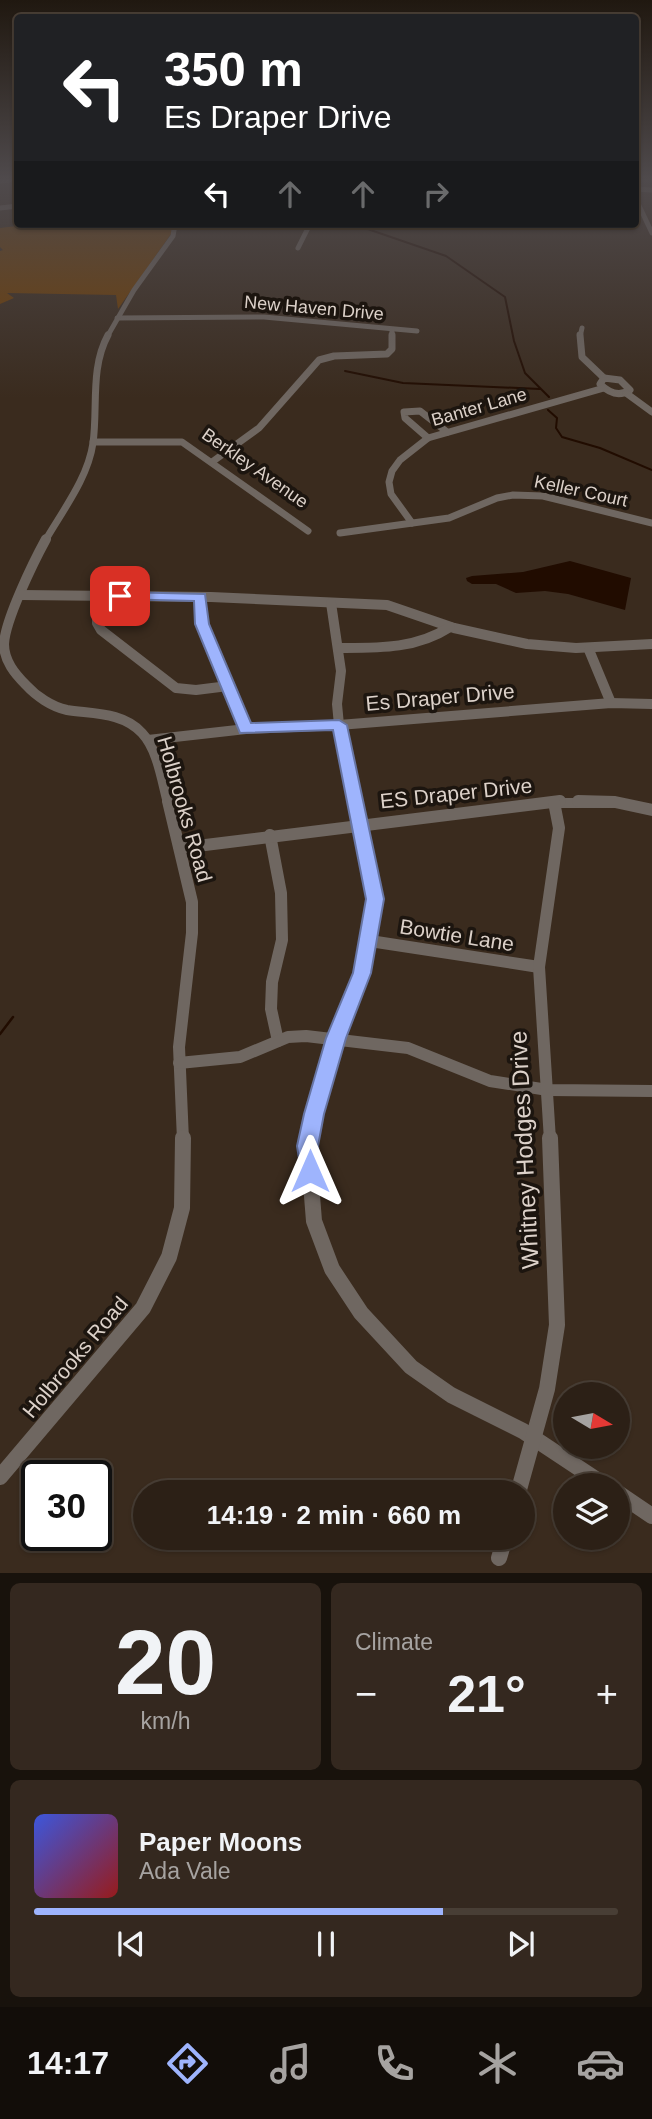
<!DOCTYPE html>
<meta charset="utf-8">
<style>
:root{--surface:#2c2016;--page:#34281f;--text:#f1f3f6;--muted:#a6a3a1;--line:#483e35;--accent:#9eb4fd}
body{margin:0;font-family:Helvetica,sans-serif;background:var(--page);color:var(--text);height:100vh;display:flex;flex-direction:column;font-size:26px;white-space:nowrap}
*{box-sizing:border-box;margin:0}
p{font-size:23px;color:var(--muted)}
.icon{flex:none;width:38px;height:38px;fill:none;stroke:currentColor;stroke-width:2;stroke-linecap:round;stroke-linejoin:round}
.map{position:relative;height:1573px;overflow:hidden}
.sheet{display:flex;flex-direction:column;gap:10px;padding:10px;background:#18120c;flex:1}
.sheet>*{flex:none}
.guide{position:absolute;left:14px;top:14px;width:625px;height:214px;border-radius:7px;box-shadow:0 2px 5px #0004,0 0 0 2px var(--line);background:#202124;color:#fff;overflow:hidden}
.needle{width:46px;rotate:100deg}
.fabs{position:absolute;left:553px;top:1382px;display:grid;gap:14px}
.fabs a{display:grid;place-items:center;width:77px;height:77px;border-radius:50%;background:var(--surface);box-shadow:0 2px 5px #0004,0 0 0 2px var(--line);font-size:35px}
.speed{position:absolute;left:21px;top:1460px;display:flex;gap:14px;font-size:35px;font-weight:700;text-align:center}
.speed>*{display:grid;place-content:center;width:91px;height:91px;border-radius:50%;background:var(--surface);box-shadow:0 2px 5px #0004,0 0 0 2px var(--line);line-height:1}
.speed .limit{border:4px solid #111;border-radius:10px;background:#fff;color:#111}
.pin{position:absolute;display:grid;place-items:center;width:60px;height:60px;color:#fff;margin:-30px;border-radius:14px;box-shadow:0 4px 10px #0006}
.me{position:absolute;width:77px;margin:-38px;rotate:0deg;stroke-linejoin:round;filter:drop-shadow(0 0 5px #0008)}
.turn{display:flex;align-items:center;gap:24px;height:147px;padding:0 35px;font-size:32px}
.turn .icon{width:91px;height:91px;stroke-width:2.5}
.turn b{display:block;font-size:49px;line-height:60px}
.lanes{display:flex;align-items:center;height:66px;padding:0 35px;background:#0003;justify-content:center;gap:35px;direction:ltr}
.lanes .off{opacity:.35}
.big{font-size:52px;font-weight:700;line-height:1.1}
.sheet .tile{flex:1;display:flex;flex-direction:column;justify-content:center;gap:10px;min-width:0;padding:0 24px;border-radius:10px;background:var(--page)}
.sheet .dial{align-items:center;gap:0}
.dial b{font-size:91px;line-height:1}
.song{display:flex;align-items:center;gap:21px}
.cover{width:84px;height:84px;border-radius:10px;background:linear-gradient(135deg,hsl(230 70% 55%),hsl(0 70% 35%))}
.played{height:7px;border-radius:4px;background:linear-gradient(90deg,var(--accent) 70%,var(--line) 70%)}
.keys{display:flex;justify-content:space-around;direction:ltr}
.heat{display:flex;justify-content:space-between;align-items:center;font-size:38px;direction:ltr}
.sheet .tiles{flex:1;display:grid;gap:10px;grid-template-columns:1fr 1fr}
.tile:last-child{grid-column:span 2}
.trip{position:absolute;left:133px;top:1480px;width:402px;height:70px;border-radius:35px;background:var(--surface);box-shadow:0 2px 5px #0004,0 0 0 2px var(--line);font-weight:700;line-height:70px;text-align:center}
.tab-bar{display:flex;height:112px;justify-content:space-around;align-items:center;background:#120d09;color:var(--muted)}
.tab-bar .icon{width:49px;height:49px}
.tab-bar .active{color:var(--accent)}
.tab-bar b{font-size:32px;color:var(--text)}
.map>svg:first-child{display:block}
.green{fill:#713d00}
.water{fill:#210c00}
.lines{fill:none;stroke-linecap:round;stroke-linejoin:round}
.stream-far1{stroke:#210c00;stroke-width:2}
.stream{stroke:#210c00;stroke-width:2.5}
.minor-far4{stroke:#6f6761;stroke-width:5}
.minor-far3{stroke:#6f6761;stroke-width:7}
.minor-far2{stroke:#6f6761;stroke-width:10}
.minor-far1{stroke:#6f6761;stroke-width:12}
.minor{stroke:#6f6761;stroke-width:16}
.rail{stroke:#84776c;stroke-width:2;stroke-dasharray:2 3.5;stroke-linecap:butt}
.route{fill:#9eb4fd;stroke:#6775a4;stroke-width:2}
.labels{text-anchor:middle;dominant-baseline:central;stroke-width:7;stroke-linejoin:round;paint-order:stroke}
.far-street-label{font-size:18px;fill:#dcd1c9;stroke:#1c150f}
.street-label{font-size:21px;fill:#dcd1c9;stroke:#1c150f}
.near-street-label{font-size:24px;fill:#dcd1c9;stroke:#1c150f}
</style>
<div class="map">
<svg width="652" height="1573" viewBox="0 0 652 1573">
<rect width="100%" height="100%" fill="#3a2b1e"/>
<path class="green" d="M 34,224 L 172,224 L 173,225 L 171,234 L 118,309 L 116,295 L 7,293 L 14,298 L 0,304 L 0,251 L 3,250 L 0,247 L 0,228 Z"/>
<path class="water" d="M 570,561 L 631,578 L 625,610 L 568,594 L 545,591 L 516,593 L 496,584 L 472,584 L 467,581 L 466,578 L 472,576 L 523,572 Z"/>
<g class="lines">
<g class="stream-far1">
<path d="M 269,224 L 284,224"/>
<path d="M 353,224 L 446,256 L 505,297 L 514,341 L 525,373 L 549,397"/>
<path d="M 345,371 L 403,383 L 540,389"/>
<path d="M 548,410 L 557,418 L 556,428 L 562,437 L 600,448 L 652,470"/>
</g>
<path class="stream" d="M 0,1034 L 13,1017"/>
<g class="minor-far4">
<path d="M 0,181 L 18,179"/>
<path d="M 635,189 L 652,190"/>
<path d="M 635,197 L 652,233"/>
<path d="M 0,208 L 18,206"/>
<path d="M 298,248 L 310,224"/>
<path d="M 117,318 L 264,317 L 417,331"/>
<path d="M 392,330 L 392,337"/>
<path d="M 107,337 L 134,290 L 173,236 L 175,224"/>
<path d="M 580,337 L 582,328"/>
</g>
<g class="minor-far3">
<path d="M 580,335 L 582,357 L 604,378"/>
<path d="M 604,378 L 620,380 L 630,390 C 619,397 609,393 600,384 Z"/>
<path d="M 626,393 L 652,412"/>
<path d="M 428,438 L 405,418 L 404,412 L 420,411 L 447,432"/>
<path d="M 93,442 L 182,442 L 308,531"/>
<path d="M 212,462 L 259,428 L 319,360 L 334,356 L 387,354 L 392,349 L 392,335"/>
<path d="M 412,523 L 391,494 L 389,482 L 392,471 L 400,460 L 428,438 L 604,388"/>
<path d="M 340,533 L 449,518 L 497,498 L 513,495 L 543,496 L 652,523"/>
<path d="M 45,541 C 63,510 88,478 93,443 C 98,407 90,368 108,335"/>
</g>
<g class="minor-far2">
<path d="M 46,539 C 34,561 5,620 4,644 C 4,661 15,674 26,685 C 36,696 52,707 67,710 C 93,714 123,712 142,733 C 158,750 162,781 168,803"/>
<path d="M 21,595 L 211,597 L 387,605 L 454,628 L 527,644 L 576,648 L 652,644"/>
<path d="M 98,597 L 97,623 L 101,630 L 176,688 L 196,690 L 228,686"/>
<path d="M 200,597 L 202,624 L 246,729"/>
<path d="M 331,603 L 341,671 L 337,704 L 339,725 L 355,803"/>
<path d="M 339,648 C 379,648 416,649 450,627"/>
<path d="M 589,650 L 611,703"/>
<path d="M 148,740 L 246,729 L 339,725 L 611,703 L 652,704"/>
<path d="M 545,803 L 620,803"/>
</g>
<g class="minor-far1">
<path d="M 168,801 L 192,902 L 192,933 L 179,1047 L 183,1140"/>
<path d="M 578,801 L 615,802 L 652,810"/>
<path d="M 270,835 L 281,893 L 282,940 L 272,982 L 271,1009 L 278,1041"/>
<path d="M 181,848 L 560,801"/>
<path d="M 370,941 L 539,967"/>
<path d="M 179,1063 L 240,1057 L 288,1037 L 306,1036 L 408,1048 L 490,1081 L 548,1090 L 652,1091"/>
<path d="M 310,1140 L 336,1038 L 362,973 L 375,899 L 355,801"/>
<path d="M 550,1140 L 539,967 L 559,828 L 554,802"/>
</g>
<g class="minor">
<path d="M 310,1138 L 308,1146 L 314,1221 L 332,1269 L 361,1313 L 411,1367 L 451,1395 L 523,1431 L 606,1486"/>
<path d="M 0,1477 L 143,1308 L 169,1257 L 182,1208 L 183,1138"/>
<path d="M 518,1493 L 547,1389 L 557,1325 L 550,1138"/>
<path d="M 618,1493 L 652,1516"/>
<path d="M 499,1558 L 505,1538"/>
</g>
<path class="rail" d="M 0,178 L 4,178"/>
</g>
<linearGradient id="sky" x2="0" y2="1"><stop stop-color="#201810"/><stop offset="0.45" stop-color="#4f4a4c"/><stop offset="1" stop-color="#4f4a4c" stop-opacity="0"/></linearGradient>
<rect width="652" height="398" fill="url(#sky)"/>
<path class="route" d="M 120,592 L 205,594 L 209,624 L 251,723 L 339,720 L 347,725 L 384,899 L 371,973 L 346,1038 L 324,1114 L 318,1146 L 321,1171 L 317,1178 L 310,1181 L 302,1178 L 297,1146 L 304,1114 L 326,1038 L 353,973 L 366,899 L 333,730 L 240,733 L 195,624 L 194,601 L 115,599 L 113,596 Z"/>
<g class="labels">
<g class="far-street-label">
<text transform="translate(314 308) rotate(5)">New Haven Drive</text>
<text transform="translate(479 407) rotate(-16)">Banter Lane</text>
<text transform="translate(255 468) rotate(35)">Berkley Avenue</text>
<text transform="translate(581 491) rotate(12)">Keller Court</text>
</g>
<g class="street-label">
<text transform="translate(440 697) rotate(-5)">Es Draper Drive</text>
<text transform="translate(456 793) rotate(-6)">ES Draper Drive</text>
<text transform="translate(185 809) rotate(74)">Holbrooks Road</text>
<text transform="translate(457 935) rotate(9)">Bowtie Lane</text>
<text transform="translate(75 1357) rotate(-50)">Holbrooks Road</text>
</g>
<g class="near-street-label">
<text transform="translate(524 1150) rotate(-93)">Whitney Hodges Drive</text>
</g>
</g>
</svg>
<div class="fabs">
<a><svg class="needle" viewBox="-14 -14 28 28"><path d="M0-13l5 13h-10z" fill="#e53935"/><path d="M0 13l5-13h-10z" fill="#a6a3a1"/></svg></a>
<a><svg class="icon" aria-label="layers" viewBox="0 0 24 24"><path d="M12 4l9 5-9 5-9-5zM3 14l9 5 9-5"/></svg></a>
</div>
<div class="speed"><div class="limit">30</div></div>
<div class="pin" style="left:120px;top:596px;background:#d93025"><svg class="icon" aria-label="arrive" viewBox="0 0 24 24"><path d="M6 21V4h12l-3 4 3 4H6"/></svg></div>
<svg class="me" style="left:310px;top:1171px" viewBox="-20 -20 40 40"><path d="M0-17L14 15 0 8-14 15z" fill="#9eb4fd" stroke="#fff" stroke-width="4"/></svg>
<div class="trip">14:19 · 2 min · 660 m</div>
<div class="guide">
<div class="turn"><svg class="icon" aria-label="left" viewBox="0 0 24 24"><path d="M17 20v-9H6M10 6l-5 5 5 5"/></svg><div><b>350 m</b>Es Draper Drive</div></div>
<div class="lanes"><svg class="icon" aria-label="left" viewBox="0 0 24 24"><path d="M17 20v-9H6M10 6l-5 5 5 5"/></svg><svg class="icon off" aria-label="ahead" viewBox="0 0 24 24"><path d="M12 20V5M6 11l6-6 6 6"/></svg><svg class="icon off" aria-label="ahead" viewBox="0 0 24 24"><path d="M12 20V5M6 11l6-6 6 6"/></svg><svg class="icon off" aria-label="right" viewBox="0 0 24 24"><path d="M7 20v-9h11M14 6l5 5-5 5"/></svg></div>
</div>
</div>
<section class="sheet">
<div class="tiles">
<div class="tile dial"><b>20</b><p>km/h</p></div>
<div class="tile"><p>Climate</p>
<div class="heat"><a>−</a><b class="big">21°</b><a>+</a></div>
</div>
<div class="tile">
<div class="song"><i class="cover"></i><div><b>Paper Moons</b><p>Ada Vale</p></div></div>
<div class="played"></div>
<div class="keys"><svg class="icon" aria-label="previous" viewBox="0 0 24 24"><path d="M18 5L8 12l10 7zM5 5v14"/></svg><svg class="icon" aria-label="pause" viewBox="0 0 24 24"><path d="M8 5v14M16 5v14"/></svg><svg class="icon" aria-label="next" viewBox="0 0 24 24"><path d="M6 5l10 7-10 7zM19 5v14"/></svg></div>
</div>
</div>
</section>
<nav class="tab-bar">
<b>14:17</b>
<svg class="icon active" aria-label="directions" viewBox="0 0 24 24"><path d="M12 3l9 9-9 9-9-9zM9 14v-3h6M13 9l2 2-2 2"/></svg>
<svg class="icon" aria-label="music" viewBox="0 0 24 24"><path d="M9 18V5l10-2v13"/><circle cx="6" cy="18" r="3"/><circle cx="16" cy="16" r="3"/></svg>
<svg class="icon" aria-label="phone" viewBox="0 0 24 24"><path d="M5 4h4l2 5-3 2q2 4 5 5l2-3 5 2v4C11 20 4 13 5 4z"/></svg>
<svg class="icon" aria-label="climate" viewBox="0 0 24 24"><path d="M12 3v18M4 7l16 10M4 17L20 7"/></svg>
<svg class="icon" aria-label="car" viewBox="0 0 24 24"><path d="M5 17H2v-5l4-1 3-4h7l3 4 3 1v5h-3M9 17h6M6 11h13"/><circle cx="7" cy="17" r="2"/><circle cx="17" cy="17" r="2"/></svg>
</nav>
